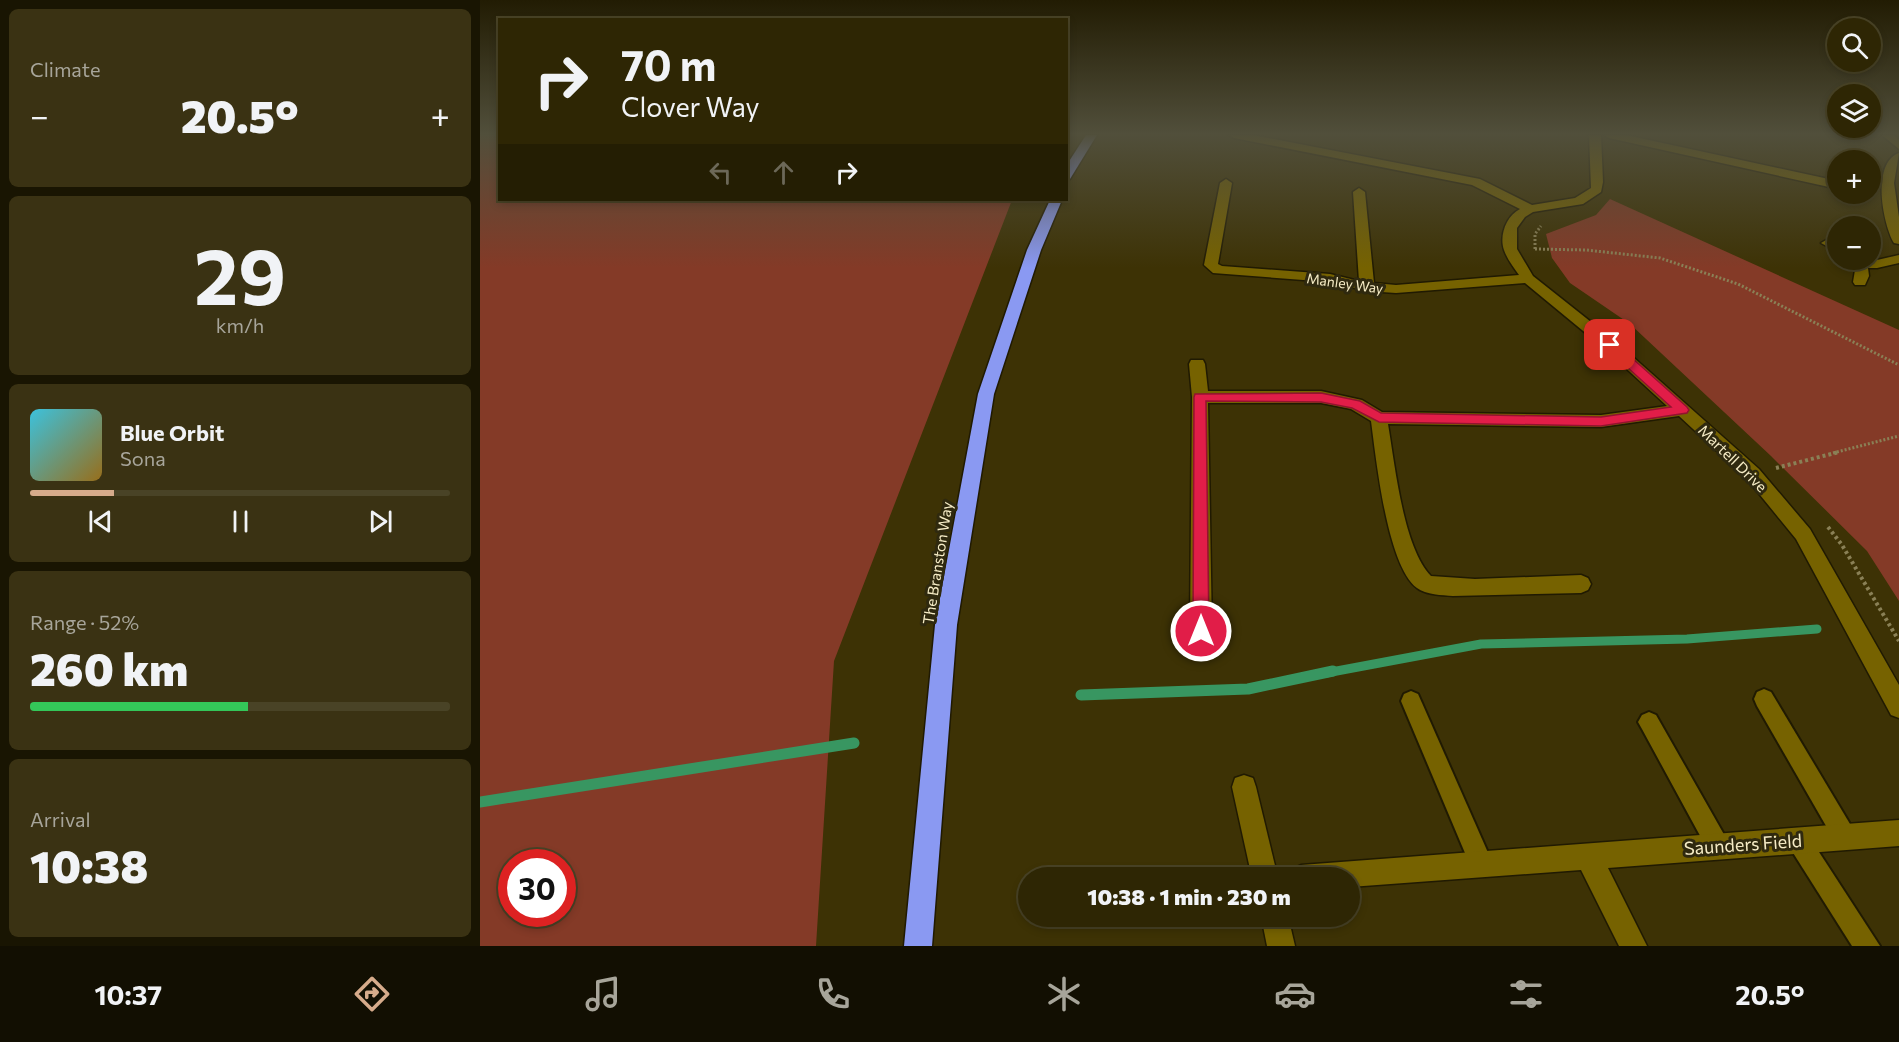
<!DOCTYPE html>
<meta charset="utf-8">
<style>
:root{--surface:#2e2604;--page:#3a3213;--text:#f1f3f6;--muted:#a7a59a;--line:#494326;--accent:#d6ab8b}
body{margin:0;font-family:Commissioner,sans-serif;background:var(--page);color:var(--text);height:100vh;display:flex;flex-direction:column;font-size:22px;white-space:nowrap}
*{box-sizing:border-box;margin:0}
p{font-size:20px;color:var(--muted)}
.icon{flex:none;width:33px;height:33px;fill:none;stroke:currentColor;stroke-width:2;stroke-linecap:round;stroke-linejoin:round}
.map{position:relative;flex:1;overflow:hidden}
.drawer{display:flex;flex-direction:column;gap:9px;padding:9px;background:#191502;width:480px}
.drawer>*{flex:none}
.banner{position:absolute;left:18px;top:18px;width:570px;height:183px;border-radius:0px;box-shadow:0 3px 9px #0003,0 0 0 2px var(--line);background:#2e2604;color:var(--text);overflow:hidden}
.buttons{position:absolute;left:1347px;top:18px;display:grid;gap:12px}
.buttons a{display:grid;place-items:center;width:54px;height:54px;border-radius:50%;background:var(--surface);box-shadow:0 3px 9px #0003,0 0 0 2px var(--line);font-size:30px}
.speed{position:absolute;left:18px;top:849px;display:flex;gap:12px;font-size:30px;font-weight:700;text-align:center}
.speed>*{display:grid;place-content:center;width:78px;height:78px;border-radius:50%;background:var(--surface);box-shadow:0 3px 9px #0003,0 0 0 2px var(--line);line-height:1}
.speed .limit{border:9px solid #d22;background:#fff;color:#111}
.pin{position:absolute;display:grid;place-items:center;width:51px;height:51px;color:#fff;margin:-26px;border-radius:12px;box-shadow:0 3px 9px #0006}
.me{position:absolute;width:66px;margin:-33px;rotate:0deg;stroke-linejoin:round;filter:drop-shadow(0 0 4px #0008)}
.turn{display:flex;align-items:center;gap:21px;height:126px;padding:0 24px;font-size:27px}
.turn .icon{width:78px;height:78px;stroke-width:2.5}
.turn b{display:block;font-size:42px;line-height:51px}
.lanes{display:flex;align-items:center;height:57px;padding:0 24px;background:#0003;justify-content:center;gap:30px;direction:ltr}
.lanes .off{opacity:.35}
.big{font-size:45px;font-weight:800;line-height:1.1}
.drawer .tile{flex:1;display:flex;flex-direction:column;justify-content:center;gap:9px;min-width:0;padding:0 21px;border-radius:9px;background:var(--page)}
.drawer .dial{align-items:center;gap:0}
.dial b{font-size:78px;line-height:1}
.song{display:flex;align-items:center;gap:18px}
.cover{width:72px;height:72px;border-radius:9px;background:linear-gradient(135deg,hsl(190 70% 55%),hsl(40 70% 35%))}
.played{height:6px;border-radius:3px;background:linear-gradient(90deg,var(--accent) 20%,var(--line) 20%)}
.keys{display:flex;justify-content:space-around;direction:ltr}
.heat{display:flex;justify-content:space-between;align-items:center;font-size:33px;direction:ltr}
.charge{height:9px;border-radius:4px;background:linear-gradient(90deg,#34c759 52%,var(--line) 0)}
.trip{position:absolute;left:538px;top:867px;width:342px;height:60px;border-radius:30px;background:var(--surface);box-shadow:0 3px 9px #0003,0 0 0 2px var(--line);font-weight:800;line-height:60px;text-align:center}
.menu{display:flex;height:96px;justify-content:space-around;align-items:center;background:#120f02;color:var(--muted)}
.menu .icon{width:42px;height:42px}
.menu .on{color:var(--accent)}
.menu b{font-size:27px;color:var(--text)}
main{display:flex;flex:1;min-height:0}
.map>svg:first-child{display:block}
.green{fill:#843a27;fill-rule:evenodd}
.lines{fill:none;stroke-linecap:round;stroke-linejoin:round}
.stream-far1{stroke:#389661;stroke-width:9}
.stream{stroke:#389661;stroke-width:11}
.lane-casing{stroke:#201a02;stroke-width:4}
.street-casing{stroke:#201a02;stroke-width:3}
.highway-casing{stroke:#201a02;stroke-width:3}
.path-far1{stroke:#8a8056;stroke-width:3;stroke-dasharray:2 2;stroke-linecap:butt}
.path{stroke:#8a8056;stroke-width:4;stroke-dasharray:3 3;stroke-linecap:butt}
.lane{fill:#766200;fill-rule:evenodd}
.street{fill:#766200;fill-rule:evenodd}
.highway{fill:#8a99f2;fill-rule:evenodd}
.route{fill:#e11d48;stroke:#92132f;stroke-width:1.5}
.labels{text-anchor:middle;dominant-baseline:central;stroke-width:6;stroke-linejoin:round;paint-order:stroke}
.far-street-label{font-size:14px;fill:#f6ecc6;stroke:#2f290f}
.street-label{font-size:15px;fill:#f6ecc6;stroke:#2f290f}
.near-street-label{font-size:18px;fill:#f6ecc6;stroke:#2f290f}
</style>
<main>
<section class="drawer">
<div class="tile"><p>Climate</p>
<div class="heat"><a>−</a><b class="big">20.5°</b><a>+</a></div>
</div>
<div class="tile dial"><b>29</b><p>km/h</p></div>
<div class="tile">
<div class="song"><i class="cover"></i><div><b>Blue Orbit</b><p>Sona</p></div></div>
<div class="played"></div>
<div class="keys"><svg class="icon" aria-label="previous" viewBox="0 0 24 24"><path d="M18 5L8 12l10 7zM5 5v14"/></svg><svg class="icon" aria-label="pause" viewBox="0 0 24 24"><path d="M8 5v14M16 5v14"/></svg><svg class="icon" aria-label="next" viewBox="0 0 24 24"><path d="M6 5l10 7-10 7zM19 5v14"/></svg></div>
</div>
<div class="tile"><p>Range · 52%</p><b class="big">260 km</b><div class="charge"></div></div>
<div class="tile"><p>Arrival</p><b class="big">10:38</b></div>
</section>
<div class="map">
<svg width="1419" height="946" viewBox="0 0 1419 946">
<rect width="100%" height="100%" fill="#3d3205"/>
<g class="green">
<path d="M 0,135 L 19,135 L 20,200 L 532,200 L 354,661 L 336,946 L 0,946 ZM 32,862 L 82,862 L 82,914 L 32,914 Z"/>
<path d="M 1130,199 L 1419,330 L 1419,601 L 1387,551 L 1291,456 L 1150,324 L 1090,283 L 1072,258 L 1066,234 L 1116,215 Z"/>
</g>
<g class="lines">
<path class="stream-far1" d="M 846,673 L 1001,644 L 1207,639 L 1337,629"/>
<g class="stream">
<path d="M 601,695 L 768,689 L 853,671"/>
<path d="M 0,802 L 374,743"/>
</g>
<g class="lane-casing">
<g id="lane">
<path d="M 1284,689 L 1291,692 L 1373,829 L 1377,837 L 1373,845 L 1365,849 L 1357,845 L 1277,706 L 1274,699 L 1277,692 Z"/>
<path d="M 931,691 L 938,694 L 1013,864 L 1009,872 L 1001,876 L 993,872 L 921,701 L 924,694 Z"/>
<path d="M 1169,712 L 1176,715 L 1246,838 L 1250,846 L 1246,854 L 1238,858 L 1230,854 L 1162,729 L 1158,722 L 1162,715 Z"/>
<path d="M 1318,828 L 1326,832 L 1400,946 L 1372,946 L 1310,848 L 1306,840 L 1310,832 Z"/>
</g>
</g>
<g class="street-casing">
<g id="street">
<path d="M 749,135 L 773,135 L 1000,179 L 1052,205 L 1095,198 L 1111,188 L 1109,135 L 1121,135 L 1123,182 L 1121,192 L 1103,204 L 1053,212 L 1045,217 L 1037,228 L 1037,249 L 1053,276 L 1135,341 L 1279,469 L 1330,529 L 1419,685 L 1419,718 L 1411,715 L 1316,539 L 1267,479 L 1199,416 L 1121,427 L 908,424 C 915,465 923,547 951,576 L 995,579 L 1101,575 L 1108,578 L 1111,584 L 1108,590 L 1101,593 L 973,596 C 962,595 946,595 937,588 C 907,566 896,458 891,421 L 871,409 L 841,403 L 728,403 L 732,631 L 728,638 L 721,640 L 714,638 L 710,631 L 712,397 L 709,364 L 711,360 L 723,360 L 725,364 L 728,391 L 841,391 L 882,400 L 902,412 L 1121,415 L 1187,406 L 1125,349 L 1045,283 L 916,293 L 887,291 L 850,282 L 733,273 L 724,265 L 740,183 L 746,179 L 752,183 L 738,264 L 742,266 L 850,274 L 879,281 L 873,192 L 879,188 L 885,192 L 894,283 L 916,285 L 1039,275 C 1034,268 1027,259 1024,250 C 1019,236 1026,216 1040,209 L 992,185 L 754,138 Z"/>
<path d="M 1124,135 L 1146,135 L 1358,181 L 1358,189 L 1129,138 Z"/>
<path d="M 1402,135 L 1414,135 L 1419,140 L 1419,149 Z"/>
<path d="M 1419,153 L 1414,183 L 1419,217 L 1419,244 L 1414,243 C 1403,224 1391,163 1419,153 Z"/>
<path d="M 1348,239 L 1358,243 L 1358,252 L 1341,243 Z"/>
<path d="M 1419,255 L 1419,263 L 1397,268 L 1388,268 L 1389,276 L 1385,285 L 1375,285 L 1373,282 L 1375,270 L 1368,260 L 1397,260 Z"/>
<path d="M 764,775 L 773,778 L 776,787 L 798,878 L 772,878 L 752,787 L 755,778 Z"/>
<path d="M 1419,820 L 1419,846 L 1128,868 L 1167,946 L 1139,946 L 1101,870 L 870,887 L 870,878 L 808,878 L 812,869 L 821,865 Z"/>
<path d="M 781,916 L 808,916 L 815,946 L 787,946 Z"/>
</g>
</g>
<g class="highway-casing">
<g id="highway">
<path d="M 606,135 L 617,135 L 590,179 L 586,180 L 586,166 Z"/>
<path d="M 570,200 L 582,200 L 561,250 L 514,394 L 477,625 L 452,946 L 424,946 L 455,625 L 498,394 L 547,250 Z"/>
</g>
</g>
<g class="path-far1">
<path d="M 1055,249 L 1055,234 L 1061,226"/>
<path d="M 1055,249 L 1106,250 L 1180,258 L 1258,284 L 1419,365"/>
<path d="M 1353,453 L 1419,436"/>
</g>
<g class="path">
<path d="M 1296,468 L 1359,452"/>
<path d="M 1348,527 L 1362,545 L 1419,641"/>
</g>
<use href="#lane" class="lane"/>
<use href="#street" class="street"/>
<use href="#highway" class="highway"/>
</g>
<linearGradient id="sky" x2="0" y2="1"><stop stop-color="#221c03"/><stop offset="0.5" stop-color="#514f3b"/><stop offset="1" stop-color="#514f3b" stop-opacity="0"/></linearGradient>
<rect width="1419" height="268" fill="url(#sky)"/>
<path class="route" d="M 1130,341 L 1134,342 L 1207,407 L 1209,410 L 1207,413 L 1121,426 L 899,422 L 872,408 L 841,402 L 726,401 L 729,631 L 727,636 L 721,638 L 716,636 L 713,631 L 714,397 L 715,394 L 841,393 L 880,401 L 901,413 L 1121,417 L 1191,407 L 1126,348 L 1124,345 Z"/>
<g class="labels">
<g class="far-street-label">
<text transform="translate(865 283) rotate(8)">Manley Way</text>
</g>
<g class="street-label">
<text transform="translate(1253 458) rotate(44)">Martell Drive</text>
<text transform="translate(457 563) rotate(-81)">The Branston Way</text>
</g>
<g class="near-street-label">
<text transform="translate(1263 844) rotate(-4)">Saunders Field</text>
</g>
</g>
</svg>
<div class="buttons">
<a><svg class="icon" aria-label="search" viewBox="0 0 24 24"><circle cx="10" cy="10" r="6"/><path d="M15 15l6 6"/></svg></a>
<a><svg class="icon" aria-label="layers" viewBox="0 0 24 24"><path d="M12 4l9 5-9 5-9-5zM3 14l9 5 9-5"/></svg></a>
<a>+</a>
<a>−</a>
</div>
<div class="speed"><div class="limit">30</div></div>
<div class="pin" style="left:1130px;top:345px;background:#d93025"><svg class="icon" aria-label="arrive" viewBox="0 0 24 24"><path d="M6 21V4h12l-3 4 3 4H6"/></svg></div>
<svg class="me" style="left:721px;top:631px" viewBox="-20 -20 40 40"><circle r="17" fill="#e11d48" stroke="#fff" stroke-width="3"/><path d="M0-11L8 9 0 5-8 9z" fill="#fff"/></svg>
<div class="trip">10:38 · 1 min · 230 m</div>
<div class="banner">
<div class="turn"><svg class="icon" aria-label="right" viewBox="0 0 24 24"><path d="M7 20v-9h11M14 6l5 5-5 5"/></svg><div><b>70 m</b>Clover Way</div></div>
<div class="lanes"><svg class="icon off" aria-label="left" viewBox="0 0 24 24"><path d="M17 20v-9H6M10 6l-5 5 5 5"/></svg><svg class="icon off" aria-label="ahead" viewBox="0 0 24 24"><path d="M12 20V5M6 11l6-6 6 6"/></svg><svg class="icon" aria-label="right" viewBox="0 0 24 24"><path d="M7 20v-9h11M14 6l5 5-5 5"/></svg></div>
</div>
</div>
</main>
<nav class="menu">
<b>10:37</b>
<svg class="icon on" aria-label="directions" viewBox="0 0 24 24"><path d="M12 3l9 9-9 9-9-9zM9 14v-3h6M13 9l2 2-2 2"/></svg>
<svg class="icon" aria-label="music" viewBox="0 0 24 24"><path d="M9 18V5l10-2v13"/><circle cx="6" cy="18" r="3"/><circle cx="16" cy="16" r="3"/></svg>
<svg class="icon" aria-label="phone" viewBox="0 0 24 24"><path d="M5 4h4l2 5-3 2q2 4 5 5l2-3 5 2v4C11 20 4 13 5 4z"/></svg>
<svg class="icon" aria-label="climate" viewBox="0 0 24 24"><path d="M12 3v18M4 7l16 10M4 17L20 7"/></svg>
<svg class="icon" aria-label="car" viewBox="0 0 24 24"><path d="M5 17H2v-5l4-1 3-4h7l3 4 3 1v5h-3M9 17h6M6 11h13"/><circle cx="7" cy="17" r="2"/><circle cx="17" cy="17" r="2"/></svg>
<svg class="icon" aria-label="filters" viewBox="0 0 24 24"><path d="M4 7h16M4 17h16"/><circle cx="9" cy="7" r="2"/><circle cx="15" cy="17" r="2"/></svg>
<b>20.5°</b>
</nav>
